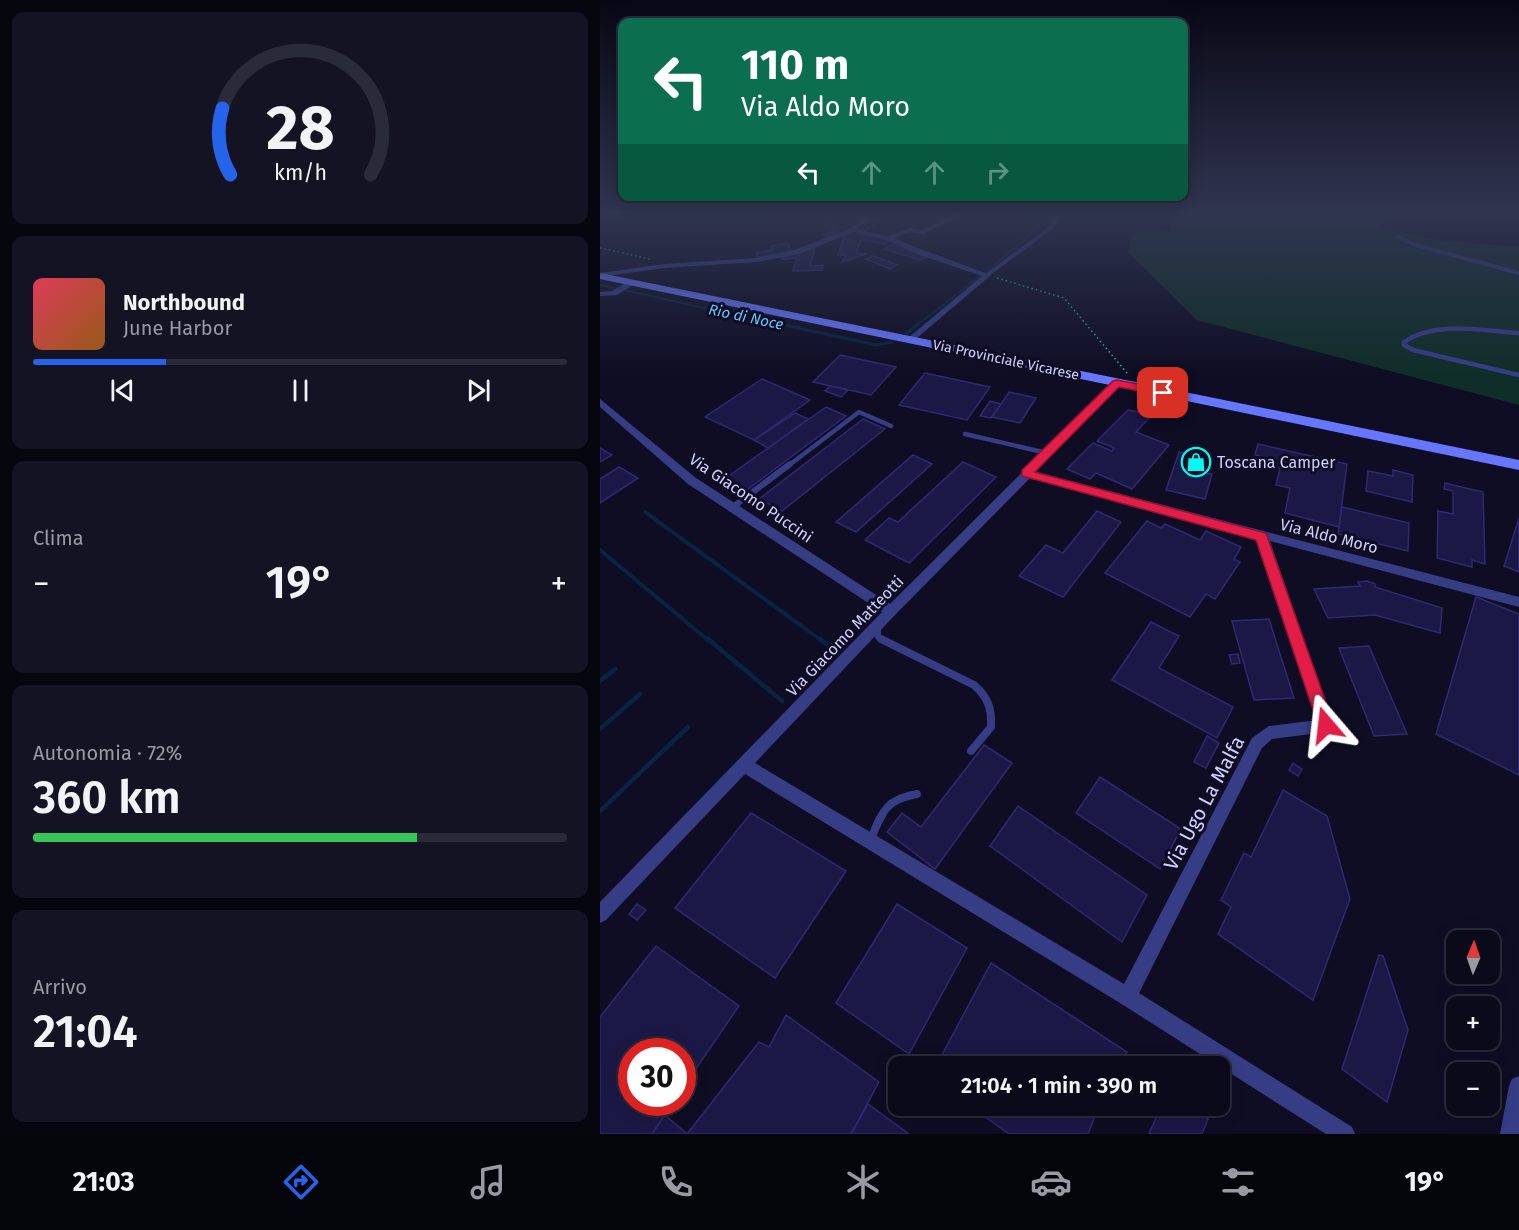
<!DOCTYPE html>
<html lang="it">
<meta charset="utf-8">
<style>
:root{--surface:#0a0a1b;--page:#131324;--text:#f1f3f6;--muted:#999aa3;--line:#2a2b3a;--accent:#2563eb}
body{margin:0;font-family:"Fira Sans",sans-serif;background:var(--page);color:var(--text);height:100vh;display:flex;flex-direction:column;font-size:22px;white-space:nowrap}
*{box-sizing:border-box;margin:0}
p{font-size:20px;color:var(--muted)}
.icon{flex:none;width:33px;height:33px;fill:none;stroke:currentColor;stroke-width:2;stroke-linecap:round;stroke-linejoin:round}
.map{position:relative;flex:1;overflow:hidden}
.panel{display:flex;flex-direction:column;gap:12px;padding:12px;background:#06060f;width:600px}
.panel>*{flex:none}
.banner{position:absolute;left:18px;top:18px;width:570px;height:183px;border-radius:12px;box-shadow:0 3px 15px #0003,0 0 0 2px var(--line);background:#0b6e4f;color:#fff;overflow:hidden}
.needle{width:39px;rotate:2deg}
.controls{position:absolute;left:846px;top:930px;display:grid;gap:12px}
.controls a{display:grid;place-items:center;width:54px;height:54px;border-radius:12px;background:var(--surface);box-shadow:0 3px 15px #0003,0 0 0 2px var(--line);font-size:30px}
.speed{position:absolute;left:18px;top:1038px;display:flex;gap:12px;font-size:30px;font-weight:700;text-align:center}
.speed>*{display:grid;place-content:center;width:78px;height:78px;border-radius:50%;background:var(--surface);box-shadow:0 3px 15px #0003,0 0 0 2px var(--line);line-height:1}
.speed .limit{border:9px solid #d22;background:#fff;color:#111}
.pin{position:absolute;display:grid;place-items:center;width:51px;height:51px;color:#fff;margin:-26px;border-radius:12px;box-shadow:0 3px 9px #0006}
.me{position:absolute;width:66px;margin:-33px;rotate:343deg;stroke-linejoin:round;filter:drop-shadow(0 0 4px #0008)}
.turn{display:flex;align-items:center;gap:21px;height:126px;padding:0 24px;font-size:27px}
.turn .icon{width:78px;height:78px;stroke-width:2.5}
.turn b{display:block;font-size:42px;line-height:51px}
.lanes{display:flex;align-items:center;height:57px;padding:0 24px;background:#0003;justify-content:center;gap:30px;direction:ltr}
.lanes .off{opacity:.35}
.big{font-size:45px;font-weight:600;line-height:1.1}
.panel .widget{flex:1;display:flex;flex-direction:column;justify-content:center;gap:9px;min-width:0;padding:0 21px;border-radius:12px;background:var(--page)}
.panel .dial{align-items:center;gap:0}
.dial svg{height:156px;overflow:visible;fill:none;stroke:var(--line);stroke-width:7;stroke-linecap:round;text-anchor:middle}
.dial text{fill:var(--text);stroke:none}
.song{display:flex;align-items:center;gap:18px}
.cover{width:72px;height:72px;border-radius:9px;background:linear-gradient(135deg,hsl(350 70% 55%),hsl(30 70% 35%))}
.played{height:6px;border-radius:3px;background:linear-gradient(90deg,var(--accent) 25%,var(--line) 25%)}
.keys{display:flex;justify-content:space-around;direction:ltr}
.heat{display:flex;justify-content:space-between;align-items:center;font-size:33px;direction:ltr}
.charge{height:9px;border-radius:4px;background:linear-gradient(90deg,#34c759 72%,var(--line) 0)}
.trip{position:absolute;left:288px;top:1056px;width:342px;height:60px;border-radius:12px;background:var(--surface);box-shadow:0 3px 15px #0003,0 0 0 2px var(--line);font-weight:600;line-height:60px;text-align:center}
.tabs{display:flex;height:96px;justify-content:space-around;align-items:center;background:#04040b;color:var(--muted)}
.tabs .icon{width:42px;height:42px}
.tabs .on{color:var(--accent)}
.tabs b{font-size:27px;color:var(--text)}
main{display:flex;flex:1;min-height:0}
.map>svg:first-child{display:block}
.green{fill:#102e29}
.lines{fill:none;stroke-linecap:round;stroke-linejoin:round}
.stream-far3{stroke:#082442;stroke-width:2}
.stream-far2{stroke:#082442;stroke-width:3}
.stream-far1{stroke:#082442;stroke-width:4}
.stream{stroke:#082442;stroke-width:4.5}
.building{fill:#1c1846;stroke:#2f2973;stroke-width:1.5}
.path{stroke:#29ba9f;stroke-width:1.5;stroke-dasharray:1.5 3;stroke-linecap:butt}
.lane-far3{stroke:#363d85;stroke-width:4}
.lane-far2{stroke:#363d85;stroke-width:4.5}
.lane-far1{stroke:#363d85;stroke-width:6}
.lane{stroke:#363d85;stroke-width:8}
.street{fill:#363d85;fill-rule:evenodd}
.secondary{fill:#6776ff;fill-rule:evenodd}
.route{fill:#e11d48;stroke:#92132f;stroke-width:1.5}
.labels{text-anchor:middle;dominant-baseline:central;stroke-width:6;stroke-linejoin:round;paint-order:stroke}
.far-street-label{font-size:14px;fill:#d0d0ff;stroke:#0e0d24}
.far-water-label{font-size:15px;font-style:italic;fill:#5ec8ff;stroke:#0e0d24}
.poi-label{font-size:16px;fill:#d0d0ff;stroke:#0e0d24;text-anchor:start}
.street-label{font-size:16px;fill:#d0d0ff;stroke:#0e0d24}
.near-street-label{font-size:20px;fill:#d0d0ff;stroke:#0e0d24}
</style>
<main>
<section class="panel">
<div class="widget dial"><svg viewBox="0 0 100 80">
<path d="M14 69A42 42 0 1 1 86 69"/>
<path d="M14 69A42 42 0 0 1 10 35" stroke="#2563eb"/>
<text x="50" y="56" font-size="32" font-weight="700">28</text>
<text x="50" y="72" font-size="11">km/h</text>
</svg></div>
<div class="widget">
<div class="song"><i class="cover"></i><div><b>Northbound</b><p>June Harbor</p></div></div>
<div class="played"></div>
<div class="keys"><svg class="icon" aria-label="previous" viewBox="0 0 24 24"><path d="M18 5L8 12l10 7zM5 5v14"/></svg><svg class="icon" aria-label="pause" viewBox="0 0 24 24"><path d="M8 5v14M16 5v14"/></svg><svg class="icon" aria-label="next" viewBox="0 0 24 24"><path d="M6 5l10 7-10 7zM19 5v14"/></svg></div>
</div>
<div class="widget"><p>Clima</p>
<div class="heat"><a>−</a><b class="big">19°</b><a>+</a></div>
</div>
<div class="widget"><p>Autonomia · 72%</p><b class="big">360 km</b><div class="charge"></div></div>
<div class="widget"><p>Arrivo</p><b class="big">21:04</b></div>
</section>
<div class="map">
<svg width="919" height="1134" viewBox="0 0 919 1134">
<rect width="100%" height="100%" fill="#0e0d24"/>
<path class="green" d="M 570,213 L 791,213 L 780,228 L 836,240 L 919,247 L 919,405 L 597,320 L 528,252 L 532,235 L 570,230 Z"/>
<g class="lines">
<g class="stream-far3">
<path d="M 0,285 L 187,326"/>
<path d="M 316,326 C 336,310 446,228 449,213"/>
</g>
<g class="stream-far2">
<path d="M 180,324 L 276,345 L 292,342"/>
<path d="M 306,334 L 318,324"/>
</g>
<g class="stream-far1">
<path d="M 45,512 L 222,641"/>
<path d="M 0,550 L 109,641"/>
</g>
<g class="stream">
<path d="M 108,639 L 182,701"/>
<path d="M 220,639 L 233,649"/>
<path d="M 0,681 L 15,669"/>
<path d="M 0,729 L 40,694"/>
<path d="M 0,811 L 88,727"/>
</g>
</g>
<g class="building">
<path d="M 269,217 L 280,221 L 264,231 L 255,229 Z"/>
<path d="M 228,223 L 250,229 L 229,238 L 224,235 L 237,230 L 223,226 Z"/>
<path d="M 245,234 L 261,234 L 291,240 L 286,244 L 261,240 L 256,253 L 267,254 L 242,262 L 246,255 L 238,255 Z"/>
<path d="M 188,243 L 191,252 L 158,258 L 156,253 L 172,250 L 171,246 Z"/>
<path d="M 294,244 L 328,256 L 320,260 L 284,249 Z"/>
<path d="M 215,247 L 210,266 L 223,265 L 222,270 L 193,271 L 197,258 L 182,259 L 183,256 Z"/>
<path d="M 274,256 L 297,265 L 290,269 L 266,259 Z"/>
<path d="M 240,355 L 296,367 L 271,395 L 213,382 Z"/>
<path d="M 325,373 L 390,387 L 367,420 L 299,405 Z"/>
<path d="M 162,379 L 210,400 L 154,440 L 105,417 Z"/>
<path d="M 230,386 L 248,390 L 241,397 L 225,391 Z"/>
<path d="M 409,392 L 436,398 L 420,423 L 392,417 Z"/>
<path d="M 390,401 L 401,404 L 391,418 L 380,416 Z"/>
<path d="M 226,407 L 246,416 L 144,492 L 123,480 Z"/>
<path d="M 528,410 L 552,415 L 536,432 L 569,445 L 532,489 L 496,473 L 490,479 L 467,469 L 493,443 L 512,451 L 514,448 L 497,441 Z"/>
<path d="M 195,413 L 208,419 L 168,448 L 154,440 Z"/>
<path d="M 263,419 L 285,429 L 182,511 L 159,499 Z"/>
<path d="M 658,444 L 747,464 L 739,527 L 685,513 L 690,488 L 676,485 L 680,468 L 662,464 L 664,457 L 655,455 Z"/>
<path d="M 0,448 L 12,455 L 0,462 Z"/>
<path d="M 579,452 L 597,456 L 593,470 L 612,474 L 605,499 L 566,490 Z"/>
<path d="M 313,455 L 332,464 L 256,532 L 236,522 Z"/>
<path d="M 363,462 L 396,477 L 309,563 L 265,540 L 289,518 L 298,522 Z"/>
<path d="M 19,467 L 38,478 L 0,503 L 0,479 Z"/>
<path d="M 793,470 L 813,475 L 812,502 L 766,491 L 768,471 L 793,476 Z"/>
<path d="M 845,483 L 883,492 L 885,564 L 872,560 L 872,567 L 837,558 L 838,511 L 853,514 L 853,491 L 844,489 Z"/>
<path d="M 742,507 L 809,523 L 808,551 L 738,534 Z"/>
<path d="M 497,511 L 521,522 L 463,597 L 419,576 L 446,545 L 463,553 Z"/>
<path d="M 919,518 L 919,572 L 904,566 Z"/>
<path d="M 547,521 L 561,528 L 565,524 L 600,540 L 606,531 L 641,547 L 634,559 L 640,562 L 615,599 L 606,594 L 590,617 L 505,573 Z"/>
<path d="M 767,581 L 775,584 L 775,587 L 842,608 L 840,633 L 775,615 L 728,618 L 714,589 L 760,586 L 758,582 Z"/>
<path d="M 876,597 L 919,614 L 919,775 L 836,734 Z"/>
<path d="M 669,619 L 694,698 L 654,700 L 632,621 Z"/>
<path d="M 551,622 L 579,636 L 559,668 L 633,707 L 617,738 L 512,680 Z"/>
<path d="M 769,646 L 807,734 L 774,736 L 739,648 Z"/>
<path d="M 638,654 L 640,663 L 632,664 L 629,655 Z"/>
<path d="M 607,736 L 619,743 L 606,768 L 594,762 Z"/>
<path d="M 384,745 L 412,763 L 335,869 L 287,832 L 302,813 L 321,827 Z"/>
<path d="M 693,763 L 702,769 L 698,776 L 689,770 Z"/>
<path d="M 500,777 L 581,829 L 560,869 L 476,813 Z"/>
<path d="M 683,790 L 727,816 L 750,899 L 713,1000 L 618,934 L 631,907 L 621,900 L 644,853 L 651,857 Z"/>
<path d="M 418,806 L 547,895 L 522,942 L 390,846 Z"/>
<path d="M 151,813 L 246,871 L 175,978 L 75,908 Z"/>
<path d="M 37,904 L 46,910 L 37,920 L 29,914 Z"/>
<path d="M 297,904 L 367,948 L 309,1054 L 236,1003 Z"/>
<path d="M 56,946 L 139,1006 L 82,1089 L 82,1052 L 32,1052 L 32,1102 L 73,1102 L 52,1134 L 0,1134 L 0,1017 Z"/>
<path d="M 779,955 L 783,956 L 808,1030 L 787,1102 L 742,1069 Z"/>
<path d="M 391,963 L 527,1052 L 521,1066 L 336,1066 Z"/>
<path d="M 186,1015 L 279,1082 L 251,1134 L 87,1134 L 159,1042 L 169,1047 Z"/>
<path d="M 268,1104 L 309,1134 L 251,1134 Z"/>
<path d="M 370,1106 L 507,1106 L 505,1110 L 499,1106 L 488,1134 L 409,1134 Z"/>
<path d="M 561,1106 L 590,1106 L 608,1119 L 602,1134 L 549,1134 Z"/>
<path d="M 65,1115 L 86,1133 L 87,1134 L 52,1134 Z"/>
</g>
<g class="lines">
<g class="path">
<path d="M 0,248 L 50,259"/>
<path d="M 397,278 L 464,298 L 527,373"/>
</g>
<g class="lane-far3">
<path d="M 252,230 L 274,213"/>
<path d="M 798,237 L 816,245 L 919,273"/>
<path d="M 289,238 L 309,230 L 323,232 L 359,214"/>
<path d="M 387,275 L 452,227 L 459,213"/>
</g>
<g class="lane-far2">
<path d="M 919,333 C 882,331 837,320 804,342 L 804,345 L 813,350 L 919,375"/>
<path d="M 365,434 L 447,453"/>
<path d="M 188,466 L 259,412 L 291,426"/>
</g>
<g class="lane-far1">
<path d="M 133,507 L 190,464"/>
<path d="M 278,627 L 278,637 L 283,641"/>
</g>
<g class="lane">
<path d="M 281,639 L 374,685 C 388,697 392,709 391,727 L 371,751"/>
<path d="M 271,839 C 282,812 286,799 317,794"/>
</g>
<g class="street">
<path d="M 252,228 L 291,237 L 323,250 L 391,275 L 311,343 L 308,342 L 308,338 L 382,276 L 317,254 L 287,240 L 253,232 L 199,254 L 156,262 L 64,268 L 0,277 L 0,273 L 64,264 L 156,258 L 194,250 Z"/>
<path d="M 31,280 L 38,282 L 17,295 L 0,296 L 0,292 L 12,291 Z"/>
<path d="M 517,380 L 520,381 L 520,385 L 435,472 L 919,597 L 919,607 L 670,541 L 733,725 L 731,730 L 726,732 L 672,739 L 662,748 L 539,993 L 752,1127 L 755,1134 L 726,1134 L 520,1003 L 145,774 L 6,920 L 0,923 L 0,902 L 282,612 L 88,484 L 0,407 L 0,399 L 96,478 L 290,604 L 514,381 ZM 430,478 L 657,538 L 717,720 L 669,726 L 652,738 L 524,984 L 155,763 L 295,615 Z"/>
<path d="M 919,1076 L 919,1134 L 900,1134 L 909,1086 L 912,1079 Z"/>
</g>
<path class="secondary" d="M 0,273 L 919,460 L 919,470 L 0,279 Z"/>
</g>
<linearGradient id="sky" x2="0" y2="1"><stop stop-color="#080714"/><stop offset="0.57" stop-color="#303550"/><stop offset="1" stop-color="#303550" stop-opacity="0"/></linearGradient>
<rect width="919" height="372" fill="url(#sky)"/>
<path class="route" d="M 517,380 L 563,389 L 568,393 L 563,396 L 519,387 L 435,472 L 666,533 L 734,725 L 732,731 L 726,733 L 720,731 L 718,725 L 656,540 L 422,476 L 422,470 L 513,381 Z"/>
<defs>
<g id="shop-ring" transform="scale(1.5)"><circle r="9.5" fill="#0e0d24" stroke="#00fbf5" stroke-width="1.5"/><path d="M-5-2.5h2.3a2.7 3.5 0 0 1 5.4 0H5L5.5 6h-11ZM-1.5-2.5h3a1.5 2.3 0 0 0-3 0Z" fill="#00fbf5"/></g>
</defs>
<g fill-rule="evenodd">
<use href="#shop-ring" x="596" y="462"/>
</g>
<g class="labels">
<g class="far-street-label">
<text transform="translate(406 360) rotate(12)">Via Provinciale Vicarese</text>
</g>
<g class="far-water-label">
<text transform="translate(146 317) rotate(12)">Rio di Noce</text>
</g>
<g class="poi-label">
<text x="617" y="462">Toscana Camper</text>
</g>
<g class="street-label">
<text transform="translate(151 498) rotate(34)">Via Giacomo Puccini</text>
<text transform="translate(729 536) rotate(14)">Via Aldo Moro</text>
<text transform="translate(245 636) rotate(-46)">Via Giacomo Matteotti</text>
</g>
<g class="near-street-label">
<text transform="translate(604 803) rotate(-62)">Via Ugo La Malfa</text>
</g>
</g>
</svg>
<div class="controls">
<a><svg class="needle" viewBox="-14 -14 28 28"><path d="M0-13l5 13h-10z" fill="#e53935"/><path d="M0 13l5-13h-10z" fill="#999aa3"/></svg></a>
<a>+</a>
<a>−</a>
</div>
<div class="speed"><div class="limit">30</div></div>
<div class="pin" style="left:563px;top:393px;background:#d93025"><svg class="icon" aria-label="arrive" viewBox="0 0 24 24"><path d="M6 21V4h12l-3 4 3 4H6"/></svg></div>
<svg class="me" style="left:726px;top:725px" viewBox="-20 -20 40 40"><path d="M0-17L14 15 0 8-14 15z" fill="#e11d48" stroke="#fff" stroke-width="4"/></svg>
<div class="trip">21:04 · 1 min · 390 m</div>
<div class="banner">
<div class="turn"><svg class="icon" aria-label="left" viewBox="0 0 24 24"><path d="M17 20v-9H6M10 6l-5 5 5 5"/></svg><div><b>110 m</b>Via Aldo Moro</div></div>
<div class="lanes"><svg class="icon" aria-label="left" viewBox="0 0 24 24"><path d="M17 20v-9H6M10 6l-5 5 5 5"/></svg><svg class="icon off" aria-label="ahead" viewBox="0 0 24 24"><path d="M12 20V5M6 11l6-6 6 6"/></svg><svg class="icon off" aria-label="ahead" viewBox="0 0 24 24"><path d="M12 20V5M6 11l6-6 6 6"/></svg><svg class="icon off" aria-label="right" viewBox="0 0 24 24"><path d="M7 20v-9h11M14 6l5 5-5 5"/></svg></div>
</div>
</div>
</main>
<nav class="tabs">
<b>21:03</b>
<svg class="icon on" aria-label="directions" viewBox="0 0 24 24"><path d="M12 3l9 9-9 9-9-9zM9 14v-3h6M13 9l2 2-2 2"/></svg>
<svg class="icon" aria-label="music" viewBox="0 0 24 24"><path d="M9 18V5l10-2v13"/><circle cx="6" cy="18" r="3"/><circle cx="16" cy="16" r="3"/></svg>
<svg class="icon" aria-label="phone" viewBox="0 0 24 24"><path d="M5 4h4l2 5-3 2q2 4 5 5l2-3 5 2v4C11 20 4 13 5 4z"/></svg>
<svg class="icon" aria-label="climate" viewBox="0 0 24 24"><path d="M12 3v18M4 7l16 10M4 17L20 7"/></svg>
<svg class="icon" aria-label="car" viewBox="0 0 24 24"><path d="M5 17H2v-5l4-1 3-4h7l3 4 3 1v5h-3M9 17h6M6 11h13"/><circle cx="7" cy="17" r="2"/><circle cx="17" cy="17" r="2"/></svg>
<svg class="icon" aria-label="filters" viewBox="0 0 24 24"><path d="M4 7h16M4 17h16"/><circle cx="9" cy="7" r="2"/><circle cx="15" cy="17" r="2"/></svg>
<b>19°</b>
</nav>
